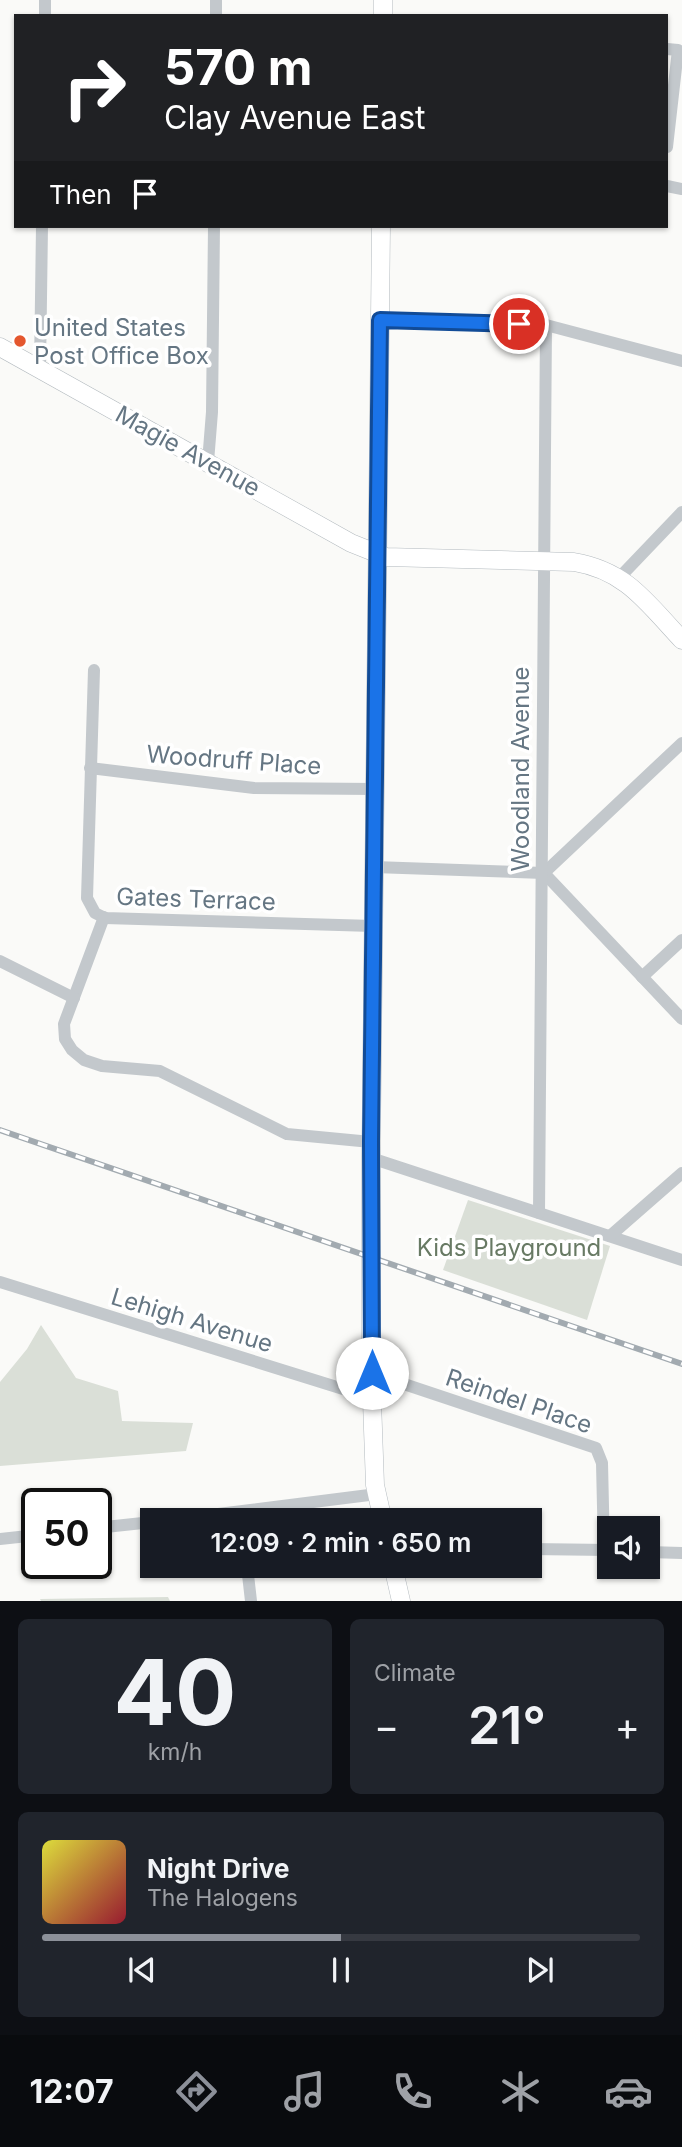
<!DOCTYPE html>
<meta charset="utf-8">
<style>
:root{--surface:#171b24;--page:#20242c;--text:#f1f3f6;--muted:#9ea1a6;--line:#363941;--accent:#8c9099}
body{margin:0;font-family:Inter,sans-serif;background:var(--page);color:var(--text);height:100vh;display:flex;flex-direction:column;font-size:26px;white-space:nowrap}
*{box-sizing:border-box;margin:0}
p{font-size:23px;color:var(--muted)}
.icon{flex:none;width:38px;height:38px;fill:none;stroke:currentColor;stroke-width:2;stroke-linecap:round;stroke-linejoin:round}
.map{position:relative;height:1601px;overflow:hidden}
.sheet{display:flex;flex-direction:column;gap:18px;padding:18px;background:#0d0f14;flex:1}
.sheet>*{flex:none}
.guide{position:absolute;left:14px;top:14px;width:654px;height:214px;border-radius:0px;box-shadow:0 2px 5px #0004;background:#202124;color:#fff;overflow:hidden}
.fabs{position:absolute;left:597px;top:1516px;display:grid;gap:14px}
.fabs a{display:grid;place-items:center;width:63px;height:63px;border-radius:0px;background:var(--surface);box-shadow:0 2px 5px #0004;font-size:35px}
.speed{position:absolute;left:21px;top:1488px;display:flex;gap:14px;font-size:35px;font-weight:700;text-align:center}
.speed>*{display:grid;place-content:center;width:91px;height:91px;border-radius:50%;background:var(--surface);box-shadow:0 2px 5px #0004;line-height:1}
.speed .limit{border:4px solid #111;border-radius:10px;background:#fff;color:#111}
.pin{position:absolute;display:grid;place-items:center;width:60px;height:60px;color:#fff;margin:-30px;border:4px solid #fff;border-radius:50%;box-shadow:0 2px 7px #0007}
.me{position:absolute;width:77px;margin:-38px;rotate:0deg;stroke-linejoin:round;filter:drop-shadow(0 0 5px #0008)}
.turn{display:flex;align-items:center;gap:24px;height:147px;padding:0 35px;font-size:32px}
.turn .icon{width:91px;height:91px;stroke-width:2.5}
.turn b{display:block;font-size:49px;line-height:60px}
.then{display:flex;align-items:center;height:66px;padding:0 35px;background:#0003;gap:14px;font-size:26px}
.big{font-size:52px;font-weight:600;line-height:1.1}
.sheet .widget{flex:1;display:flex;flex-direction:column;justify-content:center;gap:10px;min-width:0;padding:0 24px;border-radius:10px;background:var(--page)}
.sheet .dial{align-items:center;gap:0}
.dial b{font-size:91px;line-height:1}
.song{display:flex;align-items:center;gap:21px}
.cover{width:84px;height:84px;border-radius:10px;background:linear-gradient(135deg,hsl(60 70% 55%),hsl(350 70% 35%))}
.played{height:7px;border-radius:4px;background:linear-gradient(90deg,var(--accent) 50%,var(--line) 50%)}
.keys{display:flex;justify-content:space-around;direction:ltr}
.heat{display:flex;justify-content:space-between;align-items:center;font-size:38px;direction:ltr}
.sheet .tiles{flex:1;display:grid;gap:18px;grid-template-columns:1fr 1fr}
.widget:last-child{grid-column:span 2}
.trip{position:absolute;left:140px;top:1508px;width:402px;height:70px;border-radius:0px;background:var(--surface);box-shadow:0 2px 5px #0004;font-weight:600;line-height:70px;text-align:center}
.menu{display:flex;height:112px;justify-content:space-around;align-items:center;background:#090b0e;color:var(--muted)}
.menu .icon{width:49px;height:49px}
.menu .on{color:var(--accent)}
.menu b{font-size:32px;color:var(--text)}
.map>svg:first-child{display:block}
.green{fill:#dadfd7}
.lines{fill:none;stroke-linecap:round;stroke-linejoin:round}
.secondary-casing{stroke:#b3babf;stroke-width:19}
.street{stroke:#c3c8cc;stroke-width:12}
.secondary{stroke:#fff;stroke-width:18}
.rail-casing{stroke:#a2aab0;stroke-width:6}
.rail{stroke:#fff;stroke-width:3.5;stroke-dasharray:10;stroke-linecap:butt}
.route-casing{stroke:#114b97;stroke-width:18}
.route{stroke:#1a73e8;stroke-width:12}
.poi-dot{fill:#e4572e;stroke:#fff;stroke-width:2.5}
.labels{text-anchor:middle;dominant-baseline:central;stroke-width:7;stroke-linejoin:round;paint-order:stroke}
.poi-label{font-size:24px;fill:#657683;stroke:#fff;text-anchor:start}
.street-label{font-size:24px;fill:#657683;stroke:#fff}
.park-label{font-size:24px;fill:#687a64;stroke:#fff}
</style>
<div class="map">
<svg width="682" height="1601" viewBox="0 0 682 1601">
<rect width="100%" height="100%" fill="#fafaf8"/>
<g class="green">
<path d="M 468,1200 L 610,1246 L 587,1320 L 443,1270 Z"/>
<path d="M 41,1325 L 76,1378 L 118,1391 L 122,1421 L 193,1423 L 186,1451 L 0,1466 L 0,1382 L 27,1349 Z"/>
<path d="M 168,1597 L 170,1601 L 41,1601 L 40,1599 Z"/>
</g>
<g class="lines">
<g class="secondary-casing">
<g id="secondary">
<path d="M 383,16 L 383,0"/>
<path d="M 381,226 L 371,1158 L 371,1373 L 375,1485 L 383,1521"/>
<path d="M 0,347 L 351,543 L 386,557 L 574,562 C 627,571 647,603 682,640"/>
<path d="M 393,1566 L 401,1601"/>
</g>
</g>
<g class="street">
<path d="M 45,16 L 45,0"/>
<path d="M 216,16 L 216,0"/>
<path d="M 667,49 L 678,50 L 667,147"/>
<path d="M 667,186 L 682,189"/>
<path d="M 380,320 L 546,325 L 682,361"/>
<path d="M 40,369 L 42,226"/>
<path d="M 208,462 L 212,412 L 214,226"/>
<path d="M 619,578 L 682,512"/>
<path d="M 94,670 L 87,898 L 95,913 L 105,918 L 373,926"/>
<path d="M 90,768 L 254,788 L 375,789"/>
<path d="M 374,867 L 544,873 L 682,1019"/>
<path d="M 544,873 L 682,743"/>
<path d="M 104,917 L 64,1024 L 65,1039 L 72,1050 L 84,1060 L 102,1066 L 160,1071 L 287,1134 L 371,1142"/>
<path d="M 0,961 L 74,998"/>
<path d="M 642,977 L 682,940"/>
<path d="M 371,1158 L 682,1260"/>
<path d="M 539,1213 L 546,325"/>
<path d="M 610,1236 L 682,1173"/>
<path d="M 0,1282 L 372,1398"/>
<path d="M 371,1373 L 596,1448 L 602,1463 L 604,1550"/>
<path d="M 162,1521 L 377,1494"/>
<path d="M 96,1528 L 152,1522"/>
<path d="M 0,1539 L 37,1535"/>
<path d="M 530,1549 L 609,1550"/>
<path d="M 648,1552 L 682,1553"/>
<path d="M 247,1566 L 251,1601"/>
</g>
<use href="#secondary" class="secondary"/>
<g class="rail-casing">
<path id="rail" d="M 0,1130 L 682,1364"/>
</g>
<use href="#rail" class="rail"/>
</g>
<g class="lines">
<g class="route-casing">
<path id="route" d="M 372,1373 L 371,1142 L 380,320 L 519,324"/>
</g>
<use href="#route" class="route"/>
</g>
<circle class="poi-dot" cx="20" cy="341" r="7"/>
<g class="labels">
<g class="poi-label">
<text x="34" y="327">United States<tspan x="34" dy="28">Post Office Box</tspan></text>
</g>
<g class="street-label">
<text transform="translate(188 451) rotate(29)">Magie Avenue</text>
<text transform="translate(234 760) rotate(4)">Woodruff Place</text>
<text transform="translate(520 769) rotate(-90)">Woodland Avenue</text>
<text transform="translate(196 899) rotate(2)">Gates Terrace</text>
<text transform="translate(192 1320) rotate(17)">Lehigh Avenue</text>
<text transform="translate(519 1401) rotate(19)">Reindel Place</text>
</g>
<g class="park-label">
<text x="509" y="1247">Kids Playground</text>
</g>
</g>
</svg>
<div class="fabs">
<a><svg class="icon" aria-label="sound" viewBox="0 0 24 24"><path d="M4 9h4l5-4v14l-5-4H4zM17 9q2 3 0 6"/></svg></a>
</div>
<div class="speed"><div class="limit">50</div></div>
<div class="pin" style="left:519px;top:324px;background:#d93025"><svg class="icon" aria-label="arrive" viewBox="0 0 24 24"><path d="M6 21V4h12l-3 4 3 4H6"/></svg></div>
<svg class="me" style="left:372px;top:1373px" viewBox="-20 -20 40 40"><circle r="19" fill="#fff"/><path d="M0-13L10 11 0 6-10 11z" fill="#1a73e8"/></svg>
<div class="trip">12:09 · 2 min · 650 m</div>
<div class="guide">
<div class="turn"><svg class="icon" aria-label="right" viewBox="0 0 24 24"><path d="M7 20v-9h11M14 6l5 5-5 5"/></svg><div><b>570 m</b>Clay Avenue East</div></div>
<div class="then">Then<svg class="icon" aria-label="arrive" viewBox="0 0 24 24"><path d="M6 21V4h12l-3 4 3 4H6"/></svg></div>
</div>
</div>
<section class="sheet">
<div class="tiles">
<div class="widget dial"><b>40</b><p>km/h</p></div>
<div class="widget"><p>Climate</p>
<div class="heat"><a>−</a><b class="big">21°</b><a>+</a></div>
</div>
<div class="widget">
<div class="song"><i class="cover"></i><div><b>Night Drive</b><p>The Halogens</p></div></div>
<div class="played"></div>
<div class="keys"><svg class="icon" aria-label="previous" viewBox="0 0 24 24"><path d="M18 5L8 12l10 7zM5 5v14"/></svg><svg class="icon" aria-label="pause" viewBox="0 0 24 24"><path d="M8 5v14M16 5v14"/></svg><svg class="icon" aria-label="next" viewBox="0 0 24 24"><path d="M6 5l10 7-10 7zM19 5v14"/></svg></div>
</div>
</div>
</section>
<nav class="menu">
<b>12:07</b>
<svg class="icon on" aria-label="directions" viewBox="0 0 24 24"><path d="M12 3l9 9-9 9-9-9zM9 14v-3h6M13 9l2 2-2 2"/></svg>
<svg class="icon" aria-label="music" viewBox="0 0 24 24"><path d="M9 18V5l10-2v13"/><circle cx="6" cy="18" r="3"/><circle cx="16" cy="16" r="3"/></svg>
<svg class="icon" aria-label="phone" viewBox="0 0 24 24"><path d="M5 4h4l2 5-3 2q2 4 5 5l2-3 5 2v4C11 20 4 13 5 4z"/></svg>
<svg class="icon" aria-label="climate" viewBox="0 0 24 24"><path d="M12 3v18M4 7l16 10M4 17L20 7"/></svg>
<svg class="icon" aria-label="car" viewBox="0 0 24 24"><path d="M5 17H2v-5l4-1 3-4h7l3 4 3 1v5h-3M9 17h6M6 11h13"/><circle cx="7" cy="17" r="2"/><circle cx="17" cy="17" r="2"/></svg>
</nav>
